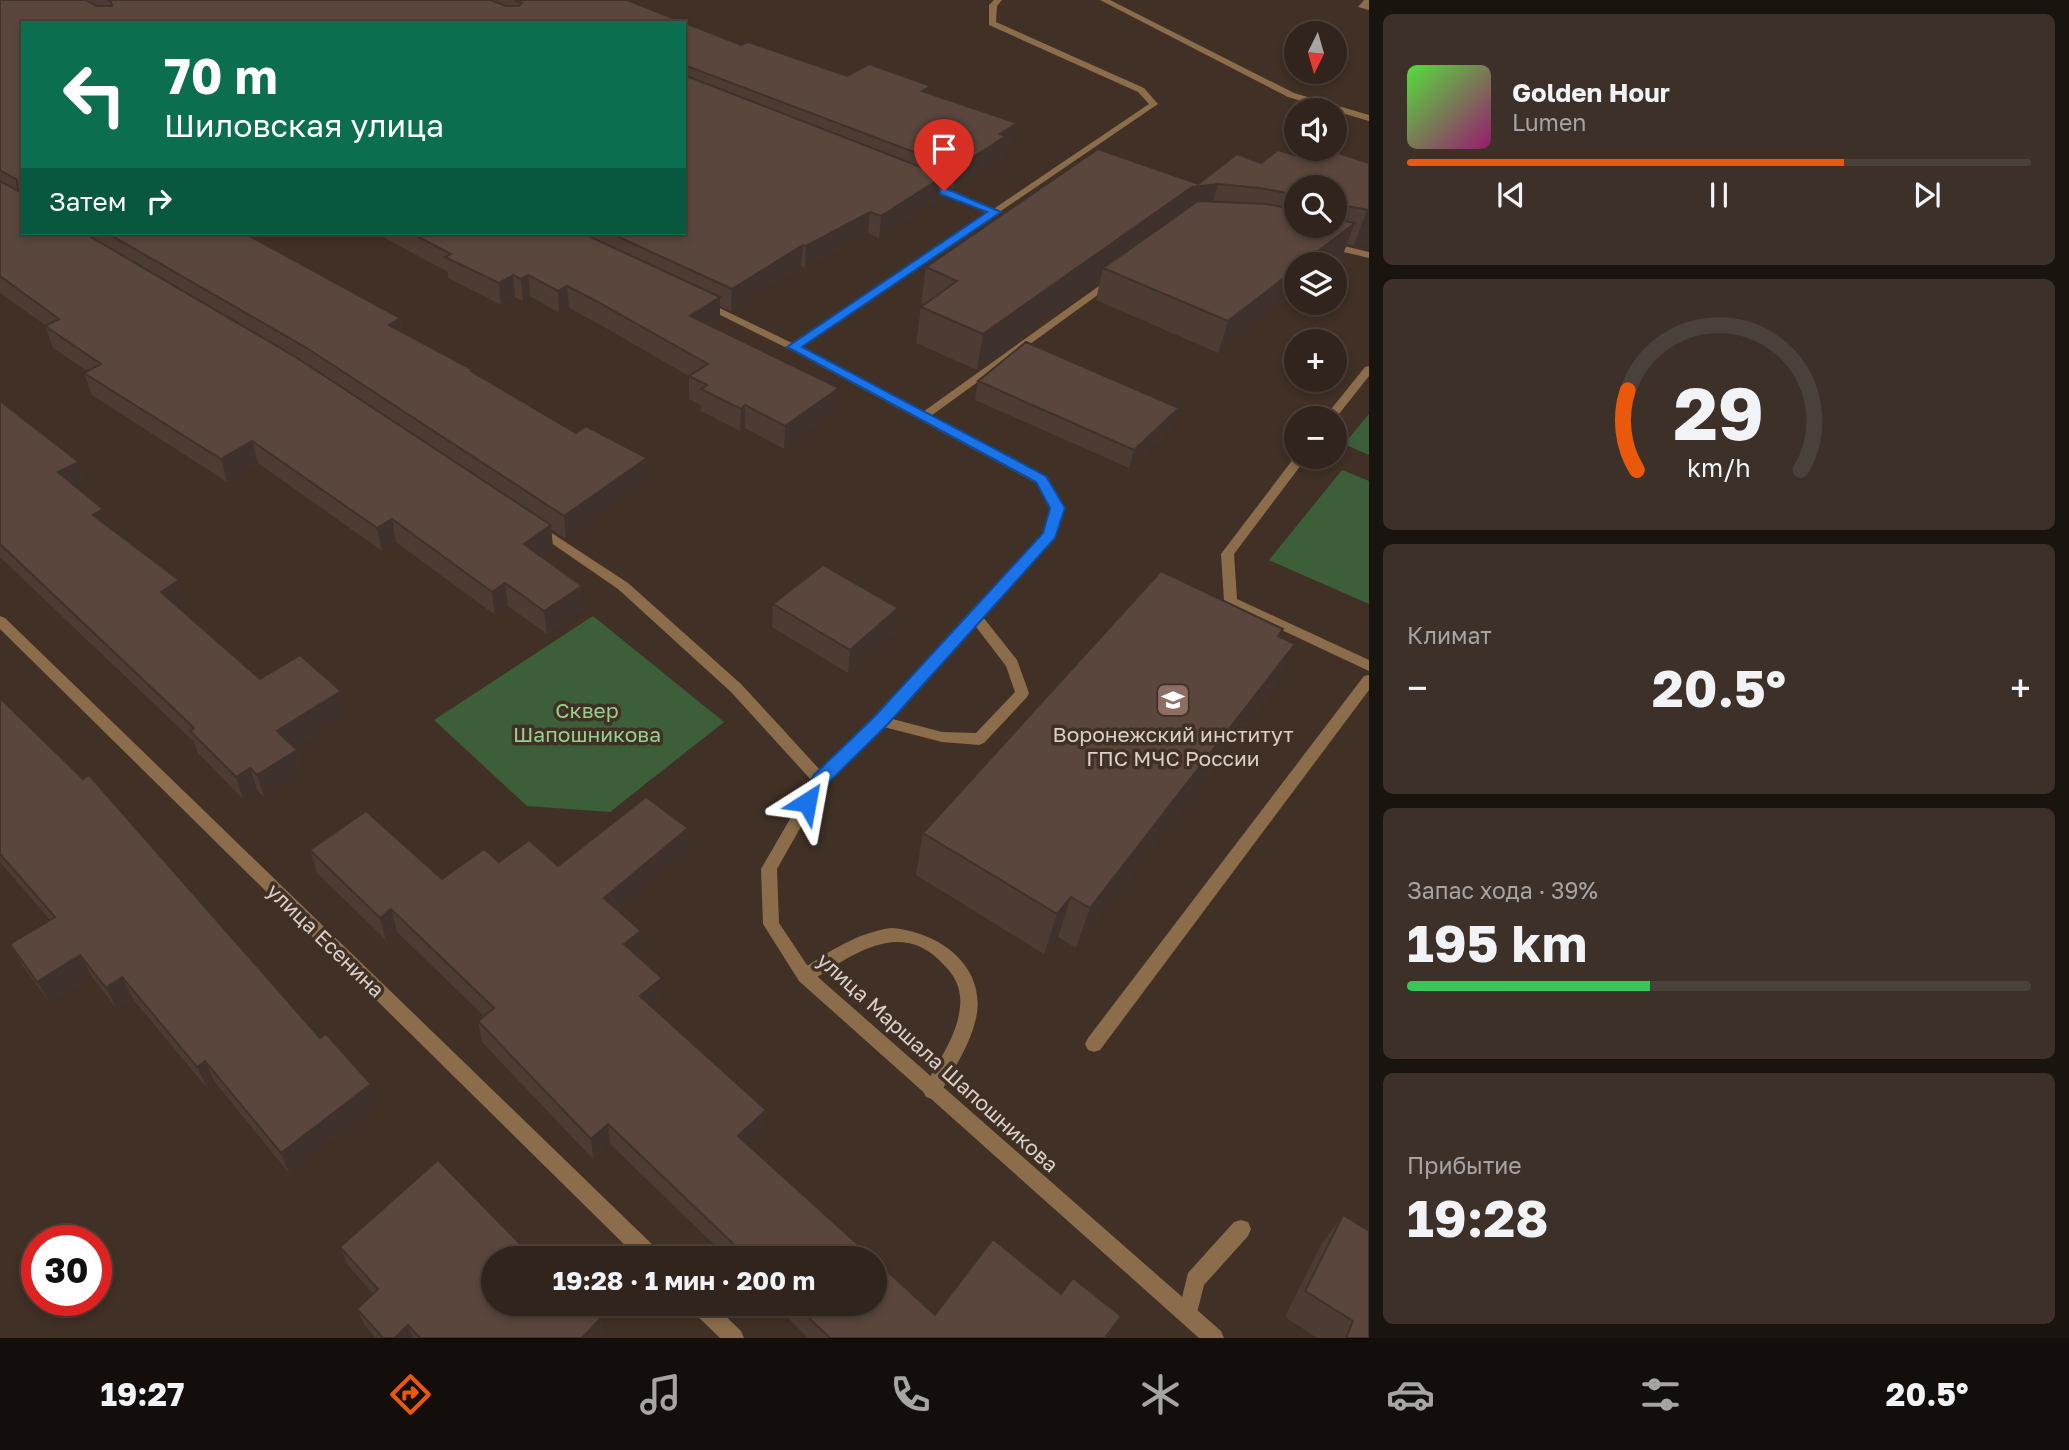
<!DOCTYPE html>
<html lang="ru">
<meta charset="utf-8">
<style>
:root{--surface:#30241c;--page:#3c3029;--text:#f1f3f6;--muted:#a8a4a3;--line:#4b413b;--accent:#ea580c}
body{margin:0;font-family:"Golos Text",sans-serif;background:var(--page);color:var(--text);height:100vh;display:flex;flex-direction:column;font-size:26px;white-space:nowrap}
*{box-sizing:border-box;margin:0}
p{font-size:23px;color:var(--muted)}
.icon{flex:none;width:38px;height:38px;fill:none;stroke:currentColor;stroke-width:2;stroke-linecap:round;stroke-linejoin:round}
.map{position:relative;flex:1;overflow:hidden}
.side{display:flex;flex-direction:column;gap:14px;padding:14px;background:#1a140f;width:700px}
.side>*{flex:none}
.guide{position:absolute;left:21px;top:21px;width:665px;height:214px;border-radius:0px;box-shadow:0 4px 10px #0003,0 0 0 2px var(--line);background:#0b6e4f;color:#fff;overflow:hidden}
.needle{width:46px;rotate:185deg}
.fabs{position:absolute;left:1284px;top:21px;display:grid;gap:14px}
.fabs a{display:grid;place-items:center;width:63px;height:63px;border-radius:50%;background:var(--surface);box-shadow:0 4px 10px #0003,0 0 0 2px var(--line);font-size:35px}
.speed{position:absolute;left:21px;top:1225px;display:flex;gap:14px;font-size:35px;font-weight:700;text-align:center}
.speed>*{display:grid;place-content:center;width:91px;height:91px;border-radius:50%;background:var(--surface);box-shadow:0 4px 10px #0003,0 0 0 2px var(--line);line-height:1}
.speed .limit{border:10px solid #d22;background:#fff;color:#111}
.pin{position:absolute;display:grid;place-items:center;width:60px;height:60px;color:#fff;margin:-72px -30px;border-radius:50% 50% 50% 0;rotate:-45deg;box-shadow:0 0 7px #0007}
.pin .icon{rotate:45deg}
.me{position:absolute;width:77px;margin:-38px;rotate:34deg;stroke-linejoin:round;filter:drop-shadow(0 0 5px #0008)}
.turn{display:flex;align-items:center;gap:24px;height:147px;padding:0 28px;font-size:32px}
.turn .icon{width:91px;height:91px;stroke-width:2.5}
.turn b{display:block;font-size:49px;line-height:60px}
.then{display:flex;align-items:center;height:66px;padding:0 28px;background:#0003;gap:14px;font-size:26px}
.big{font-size:52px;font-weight:700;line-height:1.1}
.side .card{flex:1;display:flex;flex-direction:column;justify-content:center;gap:10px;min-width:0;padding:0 24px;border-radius:10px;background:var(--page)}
.side .dial{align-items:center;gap:0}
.dial svg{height:182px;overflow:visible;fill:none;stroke:var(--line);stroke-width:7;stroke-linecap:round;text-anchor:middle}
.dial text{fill:var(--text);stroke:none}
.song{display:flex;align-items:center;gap:21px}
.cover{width:84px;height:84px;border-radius:10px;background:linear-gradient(135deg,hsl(110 70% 55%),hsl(320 70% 35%))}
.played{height:7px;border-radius:4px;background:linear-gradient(90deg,var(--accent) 70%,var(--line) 70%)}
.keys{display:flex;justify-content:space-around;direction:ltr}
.heat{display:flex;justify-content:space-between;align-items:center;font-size:38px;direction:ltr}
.charge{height:10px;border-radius:5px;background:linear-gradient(90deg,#34c759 39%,var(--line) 0)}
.trip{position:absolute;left:481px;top:1246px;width:406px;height:70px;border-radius:35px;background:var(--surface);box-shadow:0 4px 10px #0003,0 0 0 2px var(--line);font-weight:700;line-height:70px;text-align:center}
.tab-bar{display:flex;height:112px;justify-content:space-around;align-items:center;background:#130e0b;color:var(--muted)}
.tab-bar .icon{width:49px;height:49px}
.tab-bar .active{color:var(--accent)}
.tab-bar b{font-size:32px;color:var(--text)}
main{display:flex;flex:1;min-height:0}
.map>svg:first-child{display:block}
.green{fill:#3c5f39}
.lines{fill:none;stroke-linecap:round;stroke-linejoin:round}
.service{fill:#8c6d4b;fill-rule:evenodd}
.minor{fill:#8c6d4b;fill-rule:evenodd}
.wall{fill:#4d3c34;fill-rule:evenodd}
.shaded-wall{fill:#3f312b}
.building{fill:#5a463d;stroke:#3f312b;stroke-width:2}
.route{fill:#1a73e8;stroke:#114b97;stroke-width:2}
.labels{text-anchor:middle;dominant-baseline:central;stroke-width:7;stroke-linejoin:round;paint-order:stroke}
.park-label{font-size:21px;fill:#96d08f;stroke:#403025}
.poi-label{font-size:21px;fill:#dbd0c9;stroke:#403025}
.street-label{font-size:21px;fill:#dbd0c9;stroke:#403025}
</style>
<main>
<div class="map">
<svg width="1369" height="1338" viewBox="0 0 1369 1338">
<rect width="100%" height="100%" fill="#403025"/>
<g class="green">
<path d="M 1369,414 L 1369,455 L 1344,444 Z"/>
<path d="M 1342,470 L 1369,481 L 1369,604 L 1269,560 Z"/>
<path d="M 593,616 L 724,722 L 610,812 L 527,806 L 434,720 Z"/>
</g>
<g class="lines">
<g class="service">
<path d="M 994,0 L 1002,0 L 997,6 L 996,22 L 1144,88 L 1158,104 L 995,215 L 990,212 L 992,210 L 1149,104 L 1138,92 L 989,25 L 989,5 Z"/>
<path d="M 1100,0 L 1110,0 L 1294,93 L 1369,115 L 1369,121 L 1288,97 Z"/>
<path d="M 1364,0 L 1369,0 L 1369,10 L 1358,7 Z"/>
<path d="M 1327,242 L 1369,252 L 1369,258 L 1323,247 L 1322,245 Z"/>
<path d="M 1113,276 L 1118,279 L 1117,281 L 928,418 L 920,418 L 920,414 Z"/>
<path d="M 1369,366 L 1369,376 L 1335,419 L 1324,418 L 1365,367 Z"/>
<path d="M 1297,454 L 1297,457 L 1307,457 L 1234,554 L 1237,599 L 1369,660 L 1369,671 L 1226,604 L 1224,601 L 1221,554 Z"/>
<path d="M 974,610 L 979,612 L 1017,660 L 1029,693 L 1027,697 L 984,743 L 979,745 L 942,742 L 876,725 L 874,721 L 876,717 L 881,716 L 942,732 L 976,733 L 1015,692 L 1006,666 L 967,615 Z"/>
<path d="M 1369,675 L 1369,690 L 1100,1050 L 1094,1052 L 1088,1050 L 1085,1044 L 1088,1038 L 1364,676 Z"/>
<path d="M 891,928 C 936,931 984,963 977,1013 C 972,1043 953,1070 938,1097 L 932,1099 L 926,1097 L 923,1091 C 935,1065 954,1042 959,1014 C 963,994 958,979 944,965 C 901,917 852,955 811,981 L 805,983 L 799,981 L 797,976 L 799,971 C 829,952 856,933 891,928 Z"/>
<path d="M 1241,1220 L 1248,1222 L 1251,1229 L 1248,1236 L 1204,1285 L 1195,1321 L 1188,1324 L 1181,1321 L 1178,1314 L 1188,1273 L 1234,1222 Z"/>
</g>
<g class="minor">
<path d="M 923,183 L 929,183 L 1000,212 L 801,347 L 1045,477 L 1063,507 L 1055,537 L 886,725 L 825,784 L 777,869 L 779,923 L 811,971 L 1221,1331 L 1224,1338 L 1199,1338 L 799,981 L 763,924 L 761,869 L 812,781 L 731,692 L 618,589 L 531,529 L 533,526 L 541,526 L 628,583 L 741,684 L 820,770 L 876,717 L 1044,533 L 1051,507 L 1036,483 L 789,349 L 698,304 L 699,302 L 707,302 L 792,343 L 988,213 L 923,187 Z"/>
<path d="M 0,616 L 5,618 L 659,1251 L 662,1258 L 638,1258 L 0,629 Z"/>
<path d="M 689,1304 L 713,1304 L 741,1331 L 744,1338 L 720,1338 L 692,1311 Z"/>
</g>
</g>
<g class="wall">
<path d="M 0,0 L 627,0 L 741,45 L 847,76 L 930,93 L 1017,123 L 1013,143 L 1004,150 L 1003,157 L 953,189 L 943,185 L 941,197 L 879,238 L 868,233 L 805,268 L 801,266 L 731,311 L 720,306 L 720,319 L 710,325 L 839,388 L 837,410 L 784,449 L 745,428 L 740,431 L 701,411 L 701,405 L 689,399 L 689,376 L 597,323 L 569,308 L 559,313 L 530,296 L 523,301 L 515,297 L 501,305 L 448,278 L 448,272 L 375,233 L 684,233 L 684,23 L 23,23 L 23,233 L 244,233 L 400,318 L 403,332 L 473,370 L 474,373 L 647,481 L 566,539 L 551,529 L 553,548 L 541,556 L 584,609 L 547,634 L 508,606 L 495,615 L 396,542 L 382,551 L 258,463 L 227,482 L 92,395 L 84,373 L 87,371 L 53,348 L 45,325 L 0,293 Z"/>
<path d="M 1297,156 L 1369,163 L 1369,242 L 1354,245 L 1347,244 L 1343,254 L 1330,264 L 1297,264 L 1297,291 L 1218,353 L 1096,300 L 1100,281 L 977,370 L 916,343 L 921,307 L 925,305 L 921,303 L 926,267 L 1198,184 L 1261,163 ZM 1297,187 L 1335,187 L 1335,226 L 1297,226 Z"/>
<path d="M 978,381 L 1174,426 L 1129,468 L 975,400 Z"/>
<path d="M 0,401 L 88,484 L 78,489 L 103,509 L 110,527 L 187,603 L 179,608 L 260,679 L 347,714 L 294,747 L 297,750 L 303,772 L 264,797 L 257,790 L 243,799 L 198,753 L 194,742 L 0,557 Z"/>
<path d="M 773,604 L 895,632 L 848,673 L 772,627 Z"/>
<path d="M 1280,637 L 1277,686 L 1076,948 L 1058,937 L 1044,954 L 916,875 L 923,833 Z"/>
<path d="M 0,699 L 320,1038 L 371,1084 L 378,1105 L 289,1173 L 215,1082 L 207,1088 L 133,999 L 117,1009 L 92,977 L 50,1003 L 23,966 L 10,944 L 50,920 L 0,862 Z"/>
<path d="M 310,850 L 442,879 L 499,862 L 558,866 L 688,851 L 618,910 L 641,931 L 641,953 L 638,956 L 662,978 L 662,1000 L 653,1008 L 766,1110 L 764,1131 L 748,1145 L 873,1258 L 728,1258 L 610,1144 L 593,1159 L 482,1042 L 478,1021 L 484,1016 L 397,932 L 386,940 L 317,873 Z"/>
<path d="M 1343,1215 L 1369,1338 L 1317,1338 L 1285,1317 L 1322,1243 Z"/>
<path d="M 340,1247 L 534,1258 L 600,1319 L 602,1337 L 375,1338 L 365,1326 L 357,1309 L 373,1294 L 348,1265 Z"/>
<path d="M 774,1304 L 875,1304 L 935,1315 L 1111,1333 L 1107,1338 L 808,1338 Z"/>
</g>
<g class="shaded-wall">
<path d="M 931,86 L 928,106 L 922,91 Z"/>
<path d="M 1017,123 L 1013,143 L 1004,150 L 1003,157 L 953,189 L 956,168 Z"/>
<path d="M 944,176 L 941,197 L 879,238 L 881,216 Z"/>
<path d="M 1218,184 L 1208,218 L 1103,268 L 1100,281 L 977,370 L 983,334 L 1192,187 Z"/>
<path d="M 1367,210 L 1369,210 L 1369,242 L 1354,245 Z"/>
<path d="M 870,212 L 868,233 L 805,268 L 806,246 Z"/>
<path d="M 1355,223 L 1343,254 L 1330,264 L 1301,264 Z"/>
<path d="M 803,245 L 801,266 L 731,311 L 732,289 Z"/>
<path d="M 1297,268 L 1297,291 L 1218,353 L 1228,321 Z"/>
<path d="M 513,275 L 515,297 L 501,305 L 499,283 Z"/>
<path d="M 528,275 L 530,296 L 523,301 L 521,279 Z"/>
<path d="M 567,286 L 569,308 L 559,313 L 558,291 Z"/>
<path d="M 720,297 L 720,319 L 690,338 L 690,316 Z"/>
<path d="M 400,318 L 404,340 L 389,325 Z"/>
<path d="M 839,388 L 837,410 L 784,449 L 785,426 Z"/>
<path d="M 745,405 L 745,428 L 740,431 L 741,409 Z"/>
<path d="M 1179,408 L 1174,426 L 1129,468 L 1134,450 Z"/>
<path d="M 252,441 L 258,463 L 227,482 L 221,459 Z"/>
<path d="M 647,458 L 647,481 L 566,539 L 564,516 Z"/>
<path d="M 79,462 L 88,484 L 67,495 L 58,472 Z"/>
<path d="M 103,509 L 112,532 L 93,515 Z"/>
<path d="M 392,519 L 396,542 L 382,551 L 377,528 Z"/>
<path d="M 551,525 L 553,548 L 526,567 L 524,544 Z"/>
<path d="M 179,580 L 187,603 L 169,614 L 161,592 Z"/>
<path d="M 505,583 L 508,606 L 495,615 L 492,592 Z"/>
<path d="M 582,586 L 584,609 L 547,634 L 544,611 Z"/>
<path d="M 898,608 L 895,632 L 848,673 L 850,650 Z"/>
<path d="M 1295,644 L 1277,686 L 1076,948 L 1090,908 Z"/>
<path d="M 341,691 L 347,714 L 284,753 L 277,731 Z"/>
<path d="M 297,750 L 303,772 L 264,797 L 257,775 Z"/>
<path d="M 250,768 L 257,790 L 243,799 L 236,777 Z"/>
<path d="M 688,828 L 688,851 L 606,920 L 604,898 Z"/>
<path d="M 1071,897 L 1058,937 L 1044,954 L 1057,914 Z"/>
<path d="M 391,909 L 397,932 L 386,940 L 380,918 Z"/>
<path d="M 641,931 L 641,953 L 625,966 L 624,944 Z"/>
<path d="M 80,955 L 92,977 L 50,1003 L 37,982 Z"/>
<path d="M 122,977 L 133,999 L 117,1009 L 106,988 Z"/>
<path d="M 662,978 L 662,1000 L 641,1018 L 640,996 Z"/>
<path d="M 205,1061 L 215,1082 L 207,1088 L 197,1067 Z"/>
<path d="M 371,1084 L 378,1105 L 289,1173 L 281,1153 Z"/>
<path d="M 766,1110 L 764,1131 L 737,1156 L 738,1136 Z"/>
<path d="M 608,1124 L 610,1144 L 593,1159 L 591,1139 Z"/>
<path d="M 1121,1316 L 1107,1338 L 1105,1338 Z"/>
<path d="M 600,1319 L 602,1337 L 582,1338 Z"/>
<path d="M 408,1325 L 413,1338 L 395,1338 Z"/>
</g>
<g class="building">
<path d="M 0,0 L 86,0 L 97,6 L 112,6 L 111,2 L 108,0 L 491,0 L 506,6 L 519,6 L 522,3 L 514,0 L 627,0 L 741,45 L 748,42 L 847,76 L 869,64 L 931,86 L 922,91 L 1017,123 L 1000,134 L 1006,136 L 956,168 L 684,65 L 684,23 L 23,23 L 23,233 L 84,233 L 294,356 L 551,525 L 524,544 L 582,586 L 544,611 L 505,583 L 492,592 L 392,519 L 377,528 L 252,441 L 221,459 L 84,373 L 101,364 L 45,326 L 59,319 L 0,276 L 0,181 L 18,191 L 17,180 L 0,170 Z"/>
<path d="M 684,75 L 944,176 L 881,216 L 870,212 L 806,246 L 803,245 L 732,289 L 610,233 L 684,233 Z"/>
<path d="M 1098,149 L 1198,184 L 1237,154 L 1261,163 L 1278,150 L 1297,156 L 1307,149 L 1326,149 L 1369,163 L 1369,210 L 1335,204 L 1335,187 L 1297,187 L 1297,195 L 1260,188 L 1218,184 L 1192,187 L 983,334 L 921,307 L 957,281 L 926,267 Z"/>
<path d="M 1198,201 L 1267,204 L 1297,210 L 1297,226 L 1335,226 L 1335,219 L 1355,223 L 1301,264 L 1297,264 L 1297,268 L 1228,321 L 1103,268 Z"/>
<path d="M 107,233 L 244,233 L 400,318 L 389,325 L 473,370 L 471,371 L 576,433 L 586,426 L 647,458 L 564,516 L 305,347 Z"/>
<path d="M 411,233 L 582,233 L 720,297 L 690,316 L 839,388 L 785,426 L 745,405 L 741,409 L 701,389 L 707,385 L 689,376 L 708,364 L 596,301 L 567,286 L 558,291 L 528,275 L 521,279 L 513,275 L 499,283 L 445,257 L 451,254 Z"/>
<path d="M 1026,342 L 1179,408 L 1134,450 L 978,381 Z"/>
<path d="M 0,401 L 79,462 L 58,472 L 103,509 L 93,515 L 179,580 L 161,592 L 260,679 L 300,655 L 341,691 L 277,731 L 297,750 L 257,775 L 250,768 L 236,777 L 190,731 L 194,728 L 0,544 Z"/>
<path d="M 823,565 L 898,608 L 850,650 L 773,604 Z"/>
<path d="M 1161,571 L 1283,629 L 1278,636 L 1295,644 L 1090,908 L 1071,897 L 1057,914 L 923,833 Z"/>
<path d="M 0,698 L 83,779 L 89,775 L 320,1038 L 326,1034 L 371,1084 L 281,1153 L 205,1061 L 197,1067 L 122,977 L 106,988 L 80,955 L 37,982 L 10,944 L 55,917 L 0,854 Z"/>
<path d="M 646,797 L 688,828 L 604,898 L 641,931 L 624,944 L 662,978 L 640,996 L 766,1110 L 738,1136 L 873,1258 L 748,1258 L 608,1124 L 591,1139 L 478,1021 L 494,1008 L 391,909 L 380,918 L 310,850 L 366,811 L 442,879 L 484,849 L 499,862 L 529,840 L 558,866 Z"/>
<path d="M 438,1160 L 534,1258 L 494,1258 L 494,1304 L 585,1304 L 600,1319 L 582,1338 L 420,1338 L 408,1325 L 395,1338 L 383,1338 L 357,1309 L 378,1289 L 340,1247 Z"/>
<path d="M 1343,1215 L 1369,1231 L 1369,1338 L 1346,1338 L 1353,1321 L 1305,1291 Z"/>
<path d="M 993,1239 L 1061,1294 L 1073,1278 L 1121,1316 L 1105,1338 L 830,1338 L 794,1304 L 875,1304 L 875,1260 L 935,1315 Z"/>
</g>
<path class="route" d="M 940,189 L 947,189 L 1001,212 L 802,347 L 1046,476 L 1065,508 L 1055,538 L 887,725 L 826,785 L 813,807 L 801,807 L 798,802 L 814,775 L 875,716 L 1043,533 L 1050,508 L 1036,482 L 787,347 L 987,212 L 940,194 Z"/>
<defs>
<g id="university-square" transform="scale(1.75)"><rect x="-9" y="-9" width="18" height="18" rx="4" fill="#8d6e63" stroke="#403025"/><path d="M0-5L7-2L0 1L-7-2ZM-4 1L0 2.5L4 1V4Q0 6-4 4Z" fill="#fff"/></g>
</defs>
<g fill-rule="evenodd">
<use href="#university-square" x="1173" y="700"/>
</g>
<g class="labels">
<g class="park-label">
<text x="587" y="710">Сквер<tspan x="587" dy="24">Шапошникова</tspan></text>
</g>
<g class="poi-label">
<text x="1173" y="734">Воронежский институт<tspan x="1173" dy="24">ГПС МЧС России</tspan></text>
</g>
<g class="street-label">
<text transform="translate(326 940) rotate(44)">улица Есенина</text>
<text transform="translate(938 1062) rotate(42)">улица Маршала Шапошникова</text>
</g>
</g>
</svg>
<div class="fabs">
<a><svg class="needle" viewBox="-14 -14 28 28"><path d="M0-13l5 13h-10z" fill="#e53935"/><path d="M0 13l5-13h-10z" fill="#a8a4a3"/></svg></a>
<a><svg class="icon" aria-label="sound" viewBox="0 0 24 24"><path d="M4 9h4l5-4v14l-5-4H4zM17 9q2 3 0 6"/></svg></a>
<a><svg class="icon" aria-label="search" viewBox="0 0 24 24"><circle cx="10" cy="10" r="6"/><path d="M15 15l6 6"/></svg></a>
<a><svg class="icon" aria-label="layers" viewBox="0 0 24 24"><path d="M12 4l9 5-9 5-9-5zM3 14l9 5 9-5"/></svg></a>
<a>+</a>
<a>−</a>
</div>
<div class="speed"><div class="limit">30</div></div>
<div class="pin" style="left:944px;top:191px;background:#d93025"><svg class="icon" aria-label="arrive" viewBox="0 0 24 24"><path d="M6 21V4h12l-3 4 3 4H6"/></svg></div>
<svg class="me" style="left:807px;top:802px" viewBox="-20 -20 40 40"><path d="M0-17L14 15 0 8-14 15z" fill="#1a73e8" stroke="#fff" stroke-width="4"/></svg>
<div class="trip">19:28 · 1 мин · 200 m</div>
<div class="guide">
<div class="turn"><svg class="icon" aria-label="left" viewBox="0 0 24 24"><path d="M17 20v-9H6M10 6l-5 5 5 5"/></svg><div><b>70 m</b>Шиловская улица</div></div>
<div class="then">Затем<svg class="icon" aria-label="right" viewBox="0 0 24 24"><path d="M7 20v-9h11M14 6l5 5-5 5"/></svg></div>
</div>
</div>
<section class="side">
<div class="card">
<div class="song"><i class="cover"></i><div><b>Golden Hour</b><p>Lumen</p></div></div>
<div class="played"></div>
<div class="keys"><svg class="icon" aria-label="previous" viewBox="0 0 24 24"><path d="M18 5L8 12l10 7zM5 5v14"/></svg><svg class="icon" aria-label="pause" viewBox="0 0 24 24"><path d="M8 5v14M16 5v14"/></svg><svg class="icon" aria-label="next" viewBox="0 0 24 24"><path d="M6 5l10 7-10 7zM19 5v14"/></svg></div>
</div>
<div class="card dial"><svg viewBox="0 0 100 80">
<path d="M14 69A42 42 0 1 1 86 69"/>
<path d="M14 69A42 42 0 0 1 10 34" stroke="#ea580c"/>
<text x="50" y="56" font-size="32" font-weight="700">29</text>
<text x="50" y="72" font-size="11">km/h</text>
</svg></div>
<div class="card"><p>Климат</p>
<div class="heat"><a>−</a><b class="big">20.5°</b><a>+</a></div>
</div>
<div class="card"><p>Запас хода · 39%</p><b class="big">195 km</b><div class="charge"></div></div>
<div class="card"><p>Прибытие</p><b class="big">19:28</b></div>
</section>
</main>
<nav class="tab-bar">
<b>19:27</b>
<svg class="icon active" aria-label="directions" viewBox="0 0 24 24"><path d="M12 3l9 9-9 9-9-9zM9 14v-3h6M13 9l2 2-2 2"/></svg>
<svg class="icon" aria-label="music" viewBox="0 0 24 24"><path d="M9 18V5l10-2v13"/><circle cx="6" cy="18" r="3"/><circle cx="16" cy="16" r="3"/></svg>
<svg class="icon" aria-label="phone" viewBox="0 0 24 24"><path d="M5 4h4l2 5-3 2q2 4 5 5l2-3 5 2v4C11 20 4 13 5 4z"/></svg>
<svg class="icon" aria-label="climate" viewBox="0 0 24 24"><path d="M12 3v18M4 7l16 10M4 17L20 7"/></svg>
<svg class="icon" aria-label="car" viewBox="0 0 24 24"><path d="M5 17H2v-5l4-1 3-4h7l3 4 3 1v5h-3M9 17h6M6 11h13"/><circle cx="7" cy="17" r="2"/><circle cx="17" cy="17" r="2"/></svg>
<svg class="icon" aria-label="filters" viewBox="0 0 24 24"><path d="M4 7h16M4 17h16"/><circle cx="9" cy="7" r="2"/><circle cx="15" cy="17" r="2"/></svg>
<b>20.5°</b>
</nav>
